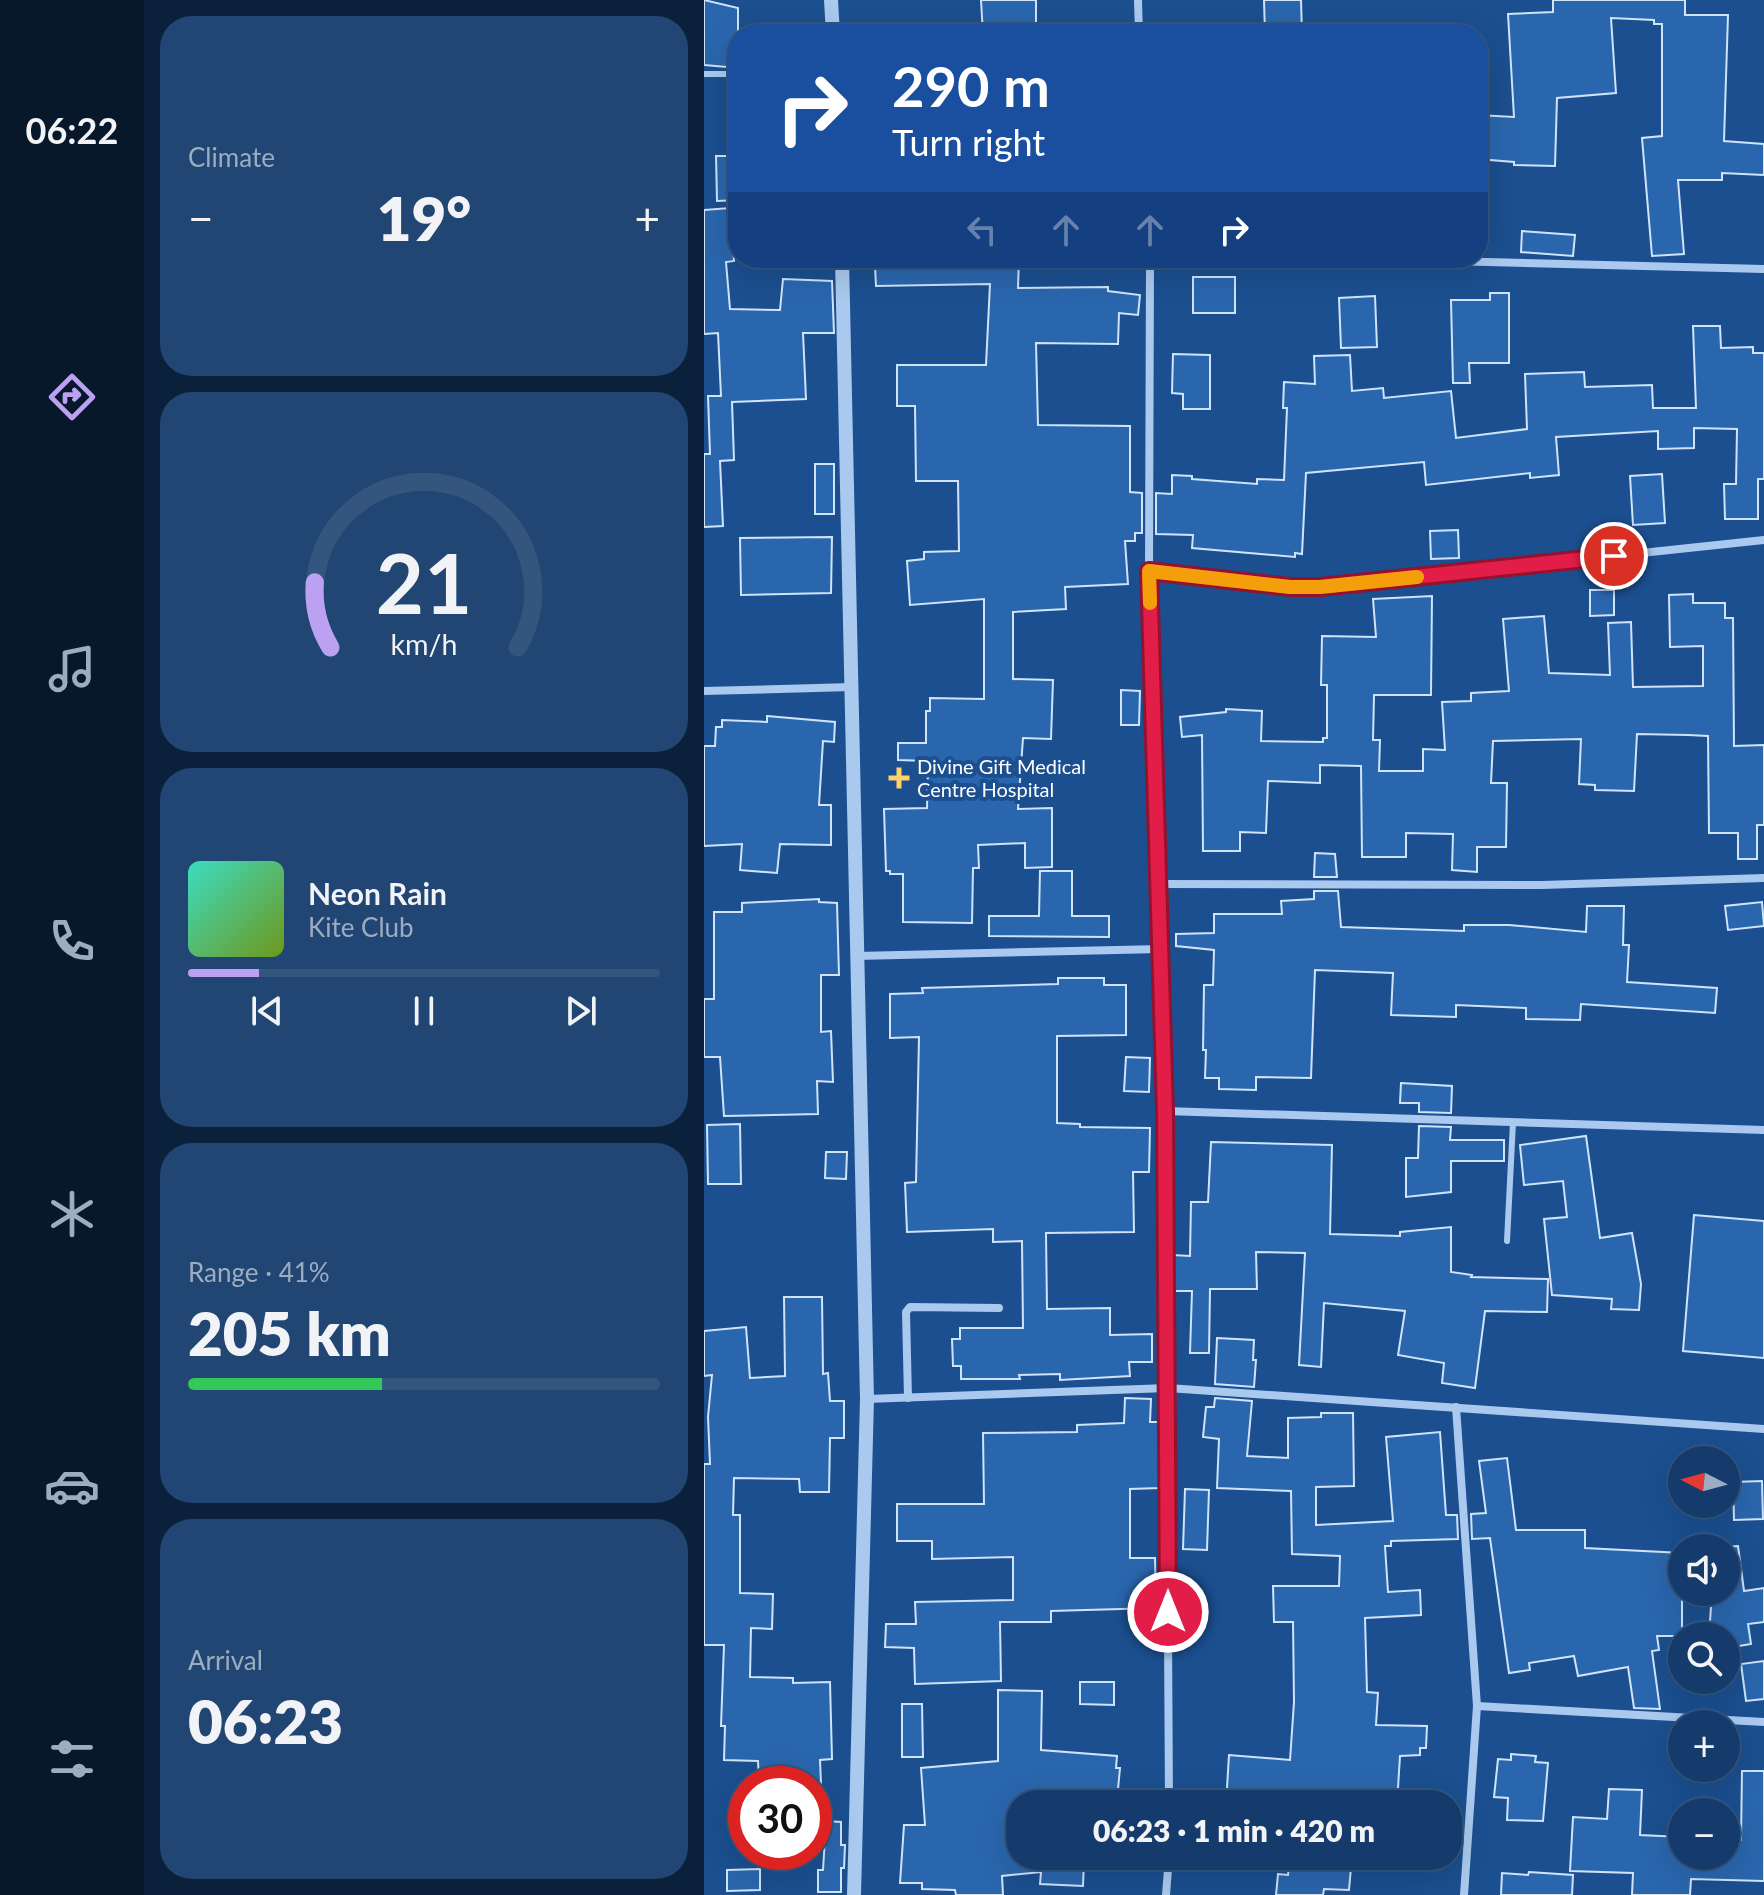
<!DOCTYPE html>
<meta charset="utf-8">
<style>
:root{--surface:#143b6b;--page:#214673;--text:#f1f3f6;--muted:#9dadc1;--line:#33557e;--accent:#bca0f2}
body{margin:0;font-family:Lato,sans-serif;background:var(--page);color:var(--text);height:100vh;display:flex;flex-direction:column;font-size:30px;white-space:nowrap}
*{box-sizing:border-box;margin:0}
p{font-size:26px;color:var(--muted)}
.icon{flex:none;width:44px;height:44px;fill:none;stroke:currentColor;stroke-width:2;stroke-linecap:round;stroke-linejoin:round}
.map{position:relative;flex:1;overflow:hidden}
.panel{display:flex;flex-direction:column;gap:16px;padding:16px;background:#0b203b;width:560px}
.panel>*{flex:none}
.top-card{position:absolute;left:24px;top:24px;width:760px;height:244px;border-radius:32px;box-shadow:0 8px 32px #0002,0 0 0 2px var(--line);background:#1a4fa0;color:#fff;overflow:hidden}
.needle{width:52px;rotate:276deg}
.controls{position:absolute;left:964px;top:1446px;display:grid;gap:16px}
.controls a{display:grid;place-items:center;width:72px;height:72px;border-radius:50%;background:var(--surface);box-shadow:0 8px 32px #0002,0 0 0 2px var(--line);font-size:40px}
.speed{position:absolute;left:24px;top:1766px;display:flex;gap:16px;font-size:40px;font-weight:700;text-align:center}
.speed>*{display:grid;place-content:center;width:104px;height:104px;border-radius:50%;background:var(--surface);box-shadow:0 8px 32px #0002,0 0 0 2px var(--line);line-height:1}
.speed .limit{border:12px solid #d22;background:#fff;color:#111}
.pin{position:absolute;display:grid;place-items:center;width:68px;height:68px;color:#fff;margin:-34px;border:4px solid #fff;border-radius:50%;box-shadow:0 2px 8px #0007}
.me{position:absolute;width:88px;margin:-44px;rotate:0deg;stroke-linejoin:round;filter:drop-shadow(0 0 6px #0008)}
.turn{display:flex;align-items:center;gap:28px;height:168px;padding:0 32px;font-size:36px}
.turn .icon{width:104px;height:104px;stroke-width:2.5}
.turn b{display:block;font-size:56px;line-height:68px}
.lanes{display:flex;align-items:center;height:76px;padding:0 32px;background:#0003;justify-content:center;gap:40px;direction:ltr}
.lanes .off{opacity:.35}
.big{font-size:60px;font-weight:800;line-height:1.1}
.panel .widget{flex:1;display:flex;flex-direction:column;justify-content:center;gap:12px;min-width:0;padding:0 28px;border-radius:32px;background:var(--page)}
.panel .dial{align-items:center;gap:0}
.dial svg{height:208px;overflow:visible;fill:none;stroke:var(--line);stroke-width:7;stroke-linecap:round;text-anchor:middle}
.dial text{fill:var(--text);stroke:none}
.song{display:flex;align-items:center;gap:24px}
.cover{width:96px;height:96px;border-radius:12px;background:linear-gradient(135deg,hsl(170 70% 55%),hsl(80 70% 35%))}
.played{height:8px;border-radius:4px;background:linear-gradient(90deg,var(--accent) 15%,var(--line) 15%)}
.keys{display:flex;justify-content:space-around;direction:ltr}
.heat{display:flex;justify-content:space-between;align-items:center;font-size:44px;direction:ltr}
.charge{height:12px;border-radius:6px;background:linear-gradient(90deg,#34c759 41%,var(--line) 0)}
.trip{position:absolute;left:302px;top:1790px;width:456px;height:80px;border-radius:32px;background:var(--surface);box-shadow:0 8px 32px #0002,0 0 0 2px var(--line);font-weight:800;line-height:80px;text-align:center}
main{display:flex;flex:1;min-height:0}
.tabs{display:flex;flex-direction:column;width:144px;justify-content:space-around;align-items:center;background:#08182b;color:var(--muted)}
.tabs .icon{width:56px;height:56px}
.tabs .on{color:var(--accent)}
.tabs b{font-size:36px;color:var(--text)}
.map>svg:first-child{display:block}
.building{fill:#2a66ad;stroke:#cfe3fa;stroke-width:2}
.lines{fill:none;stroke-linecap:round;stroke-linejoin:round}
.service{stroke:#a9c9ee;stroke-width:6}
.minor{stroke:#a9c9ee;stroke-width:8}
.tertiary{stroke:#a9c9ee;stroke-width:14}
.route-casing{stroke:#92132f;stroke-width:20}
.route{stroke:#e11d48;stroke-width:14}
.slow{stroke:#f59e0b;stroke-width:14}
.poi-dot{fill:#ffd166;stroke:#1b4f8f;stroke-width:3}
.labels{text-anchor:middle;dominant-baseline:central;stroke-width:8;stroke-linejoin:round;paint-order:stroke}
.poi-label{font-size:20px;fill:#fff;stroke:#1b4f8f;text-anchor:start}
</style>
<main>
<nav class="tabs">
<b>06:22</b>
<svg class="icon on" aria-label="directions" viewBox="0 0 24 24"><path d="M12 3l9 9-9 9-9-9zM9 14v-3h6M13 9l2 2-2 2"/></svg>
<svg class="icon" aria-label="music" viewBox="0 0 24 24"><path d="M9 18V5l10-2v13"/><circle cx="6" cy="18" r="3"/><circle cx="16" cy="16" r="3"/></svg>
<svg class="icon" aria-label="phone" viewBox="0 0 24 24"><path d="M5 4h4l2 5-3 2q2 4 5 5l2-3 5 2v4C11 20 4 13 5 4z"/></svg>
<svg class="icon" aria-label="climate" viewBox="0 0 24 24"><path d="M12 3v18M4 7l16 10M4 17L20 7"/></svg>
<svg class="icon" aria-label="car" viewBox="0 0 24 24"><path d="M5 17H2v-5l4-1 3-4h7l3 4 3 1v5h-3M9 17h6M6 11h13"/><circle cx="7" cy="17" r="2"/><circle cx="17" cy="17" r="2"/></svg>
<svg class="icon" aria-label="filters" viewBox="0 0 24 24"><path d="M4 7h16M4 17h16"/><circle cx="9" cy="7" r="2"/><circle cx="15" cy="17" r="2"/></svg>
</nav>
<section class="panel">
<div class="widget"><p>Climate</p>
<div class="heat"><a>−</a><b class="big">19°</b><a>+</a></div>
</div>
<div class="widget dial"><svg viewBox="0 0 100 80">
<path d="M14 69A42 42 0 1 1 86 69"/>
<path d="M14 69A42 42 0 0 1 8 44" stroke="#bca0f2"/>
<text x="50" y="56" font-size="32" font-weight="700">21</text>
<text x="50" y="72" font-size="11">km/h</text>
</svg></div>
<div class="widget">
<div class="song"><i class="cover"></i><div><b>Neon Rain</b><p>Kite Club</p></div></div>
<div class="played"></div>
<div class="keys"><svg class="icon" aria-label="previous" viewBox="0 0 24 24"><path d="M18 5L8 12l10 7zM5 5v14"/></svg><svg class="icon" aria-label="pause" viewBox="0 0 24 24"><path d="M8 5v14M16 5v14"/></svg><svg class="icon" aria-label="next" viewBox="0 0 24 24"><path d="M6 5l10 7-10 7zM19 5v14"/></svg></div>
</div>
<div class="widget"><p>Range · 41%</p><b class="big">205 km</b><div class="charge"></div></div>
<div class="widget"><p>Arrival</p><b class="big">06:23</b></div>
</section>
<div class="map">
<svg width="1060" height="1895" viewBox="0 0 1060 1895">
<rect width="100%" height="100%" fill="#1b4f8f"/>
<g class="building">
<path d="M 0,0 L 34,8 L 34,68 L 0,65 Z"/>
<path d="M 277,0 L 332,0 L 332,23 L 319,23 L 318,34 L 279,34 Z"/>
<path d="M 560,0 L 597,0 L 598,34 L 561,34 Z"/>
<path d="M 849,0 L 981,0 L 981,15 L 1024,15 L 1020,141 L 1060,144 L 1060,175 L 1018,173 L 1018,180 L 974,180 L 980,254 L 948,256 L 938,138 L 958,136 L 958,24 L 950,24 L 950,20 L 907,18 L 912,93 L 853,98 L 851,166 L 810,165 L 810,162 L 774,159 L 774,115 L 810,117 L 804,14 L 849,12 Z"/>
<path d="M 12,156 L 34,156 L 34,200 L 13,201 Z"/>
<path d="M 26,208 L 30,261 L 22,262 L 26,309 L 76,310 L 79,279 L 128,281 L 130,333 L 99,333 L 102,399 L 28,402 L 30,460 L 16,461 L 19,526 L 0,527 L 0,454 L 6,454 L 4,396 L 17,396 L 14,333 L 0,334 L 0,210 Z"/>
<path d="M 818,231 L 871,235 L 869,256 L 817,252 Z"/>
<path d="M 211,258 L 315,258 L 314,288 L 404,287 L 404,291 L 436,295 L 434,315 L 415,313 L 414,344 L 332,343 L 334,425 L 426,426 L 426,492 L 438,493 L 438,533 L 431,533 L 431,541 L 421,541 L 424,584 L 361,587 L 362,609 L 309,612 L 309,679 L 349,680 L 347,739 L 319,738 L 314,809 L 348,808 L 348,867 L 321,868 L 321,843 L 274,845 L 275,868 L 269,868 L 268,923 L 199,922 L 199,874 L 186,874 L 186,871 L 182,871 L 180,809 L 223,808 L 224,761 L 194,760 L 194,743 L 222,743 L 222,711 L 226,711 L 226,698 L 280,699 L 280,599 L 206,605 L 203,561 L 220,559 L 220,552 L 255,551 L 254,481 L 212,481 L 211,406 L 193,406 L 193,365 L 282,365 L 286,284 L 172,286 L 171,266 L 211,265 Z"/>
<rect x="489" y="277" width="42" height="36"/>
<path d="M 786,293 L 805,293 L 805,363 L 765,363 L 766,383 L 749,383 L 747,300 L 786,300 Z"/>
<path d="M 671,296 L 673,347 L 637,348 L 635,298 Z"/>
<path d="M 989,326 L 1016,326 L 1017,348 L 1049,347 L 1049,353 L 1060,353 L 1060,479 L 1054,479 L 1054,519 L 1021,519 L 1020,484 L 1032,484 L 1033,429 L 990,428 L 990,448 L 954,449 L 954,431 L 852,437 L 855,475 L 826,478 L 826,473 L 722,485 L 720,462 L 602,473 L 598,554 L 591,553 L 591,557 L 488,548 L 489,535 L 452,534 L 452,493 L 468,494 L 468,475 L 488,476 L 488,479 L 553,484 L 553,479 L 580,480 L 583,408 L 579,408 L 580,382 L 611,384 L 610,356 L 646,355 L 648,391 L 679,388 L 680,398 L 747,391 L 752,438 L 823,429 L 821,374 L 880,372 L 881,387 L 948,385 L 949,408 L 992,408 Z"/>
<path d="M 469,354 L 506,355 L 506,409 L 479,409 L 479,394 L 468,393 Z"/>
<rect x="111" y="464" width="19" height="50"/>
<path d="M 958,474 L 961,523 L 929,525 L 926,476 Z"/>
<path d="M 754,530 L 755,558 L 727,559 L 726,531 Z"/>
<path d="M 128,537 L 127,593 L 37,595 L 36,538 Z"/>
<path d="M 886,590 L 910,590 L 910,615 L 886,616 Z"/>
<path d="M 989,594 L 989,603 L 1021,603 L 1021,618 L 1029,618 L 1030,746 L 1060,745 L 1060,825 L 1053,825 L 1053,859 L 1034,859 L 1034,833 L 1005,833 L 1004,736 L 984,735 L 933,734 L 930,791 L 891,790 L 891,785 L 875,784 L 877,739 L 789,741 L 787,783 L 803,783 L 802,847 L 773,847 L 773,872 L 748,870 L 749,834 L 702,833 L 702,857 L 658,857 L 657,766 L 616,765 L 616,783 L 564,781 L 562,833 L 536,832 L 536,851 L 499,851 L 498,735 L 478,737 L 476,717 L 522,712 L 522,709 L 558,711 L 557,741 L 619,742 L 619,738 L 623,738 L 623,685 L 617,685 L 618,636 L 672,637 L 669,599 L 728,596 L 727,695 L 670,695 L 669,740 L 676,740 L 675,771 L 719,771 L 719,749 L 741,750 L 738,702 L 767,701 L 767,693 L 805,691 L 799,619 L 840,616 L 845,673 L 906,675 L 904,623 L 927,622 L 929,687 L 999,686 L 999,646 L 966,647 L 965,595 Z"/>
<path d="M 417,690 L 436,691 L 435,725 L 417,725 Z"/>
<path d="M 63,716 L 131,722 L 130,742 L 119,741 L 115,805 L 127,805 L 127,845 L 76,844 L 73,873 L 36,870 L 38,844 L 0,846 L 0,746 L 11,746 L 12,727 L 18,727 L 18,720 L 63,722 Z"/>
<path d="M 611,853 L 631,854 L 633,877 L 610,877 Z"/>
<path d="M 336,871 L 368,871 L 368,916 L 405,916 L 405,937 L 285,936 L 285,916 L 335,916 Z"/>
<path d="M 610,891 L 634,891 L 637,927 L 760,931 L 760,925 L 805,925 L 882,932 L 883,906 L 920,906 L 919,945 L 925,945 L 923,982 L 1013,988 L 1011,1013 L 877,1004 L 876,1020 L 822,1019 L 822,1008 L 752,1005 L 752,1017 L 687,1015 L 689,973 L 611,970 L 607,1078 L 552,1077 L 552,1090 L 515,1089 L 515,1078 L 501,1078 L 502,1050 L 499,1050 L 500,985 L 509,985 L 510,950 L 472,946 L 472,934 L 510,933 L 510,914 L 578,914 L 577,901 L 610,899 Z"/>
<path d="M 115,899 L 115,902 L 133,903 L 135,975 L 117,975 L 117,1032 L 127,1031 L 129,1082 L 113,1081 L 114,1114 L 20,1116 L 16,1057 L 0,1057 L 0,999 L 10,999 L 10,912 L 38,912 L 38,903 Z"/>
<path d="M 1058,902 L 1060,926 L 1024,930 L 1021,906 Z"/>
<path d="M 354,978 L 400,978 L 400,985 L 422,985 L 422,1035 L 353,1036 L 353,1123 L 376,1124 L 376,1127 L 446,1128 L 445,1172 L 429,1172 L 430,1232 L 342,1233 L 343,1309 L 406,1308 L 406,1335 L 448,1334 L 448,1362 L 425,1362 L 426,1376 L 356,1380 L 356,1374 L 315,1375 L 316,1379 L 257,1379 L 257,1366 L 249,1366 L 248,1339 L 256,1339 L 256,1328 L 319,1328 L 318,1241 L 289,1242 L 289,1229 L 203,1232 L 201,1183 L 212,1182 L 215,1037 L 186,1038 L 186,994 L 219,993 L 218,988 L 354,984 Z"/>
<path d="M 422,1057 L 446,1058 L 445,1092 L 420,1091 Z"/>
<path d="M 697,1083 L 748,1086 L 747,1113 L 715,1112 L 715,1103 L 696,1103 Z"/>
<path d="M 36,1124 L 37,1184 L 4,1184 L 3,1125 Z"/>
<path d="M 715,1126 L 747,1127 L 746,1140 L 800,1140 L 800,1161 L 747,1161 L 747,1192 L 702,1197 L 702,1158 L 714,1158 Z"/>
<path d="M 882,1136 L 896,1238 L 928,1233 L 937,1284 L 935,1310 L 907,1309 L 908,1299 L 848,1295 L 840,1219 L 863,1217 L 859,1181 L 820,1185 L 816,1145 Z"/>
<path d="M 507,1142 L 628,1145 L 626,1234 L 696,1236 L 696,1232 L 747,1227 L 747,1272 L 768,1275 L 767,1277 L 844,1279 L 843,1312 L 781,1311 L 771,1388 L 738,1383 L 740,1363 L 694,1355 L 701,1311 L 620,1303 L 617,1367 L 595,1365 L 601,1253 L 552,1252 L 553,1289 L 506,1289 L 505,1353 L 486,1353 L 488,1291 L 469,1291 L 469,1255 L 486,1256 L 487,1202 L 504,1202 Z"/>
<path d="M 122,1152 L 143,1152 L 142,1179 L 121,1178 Z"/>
<path d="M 990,1215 L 1060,1221 L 1060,1358 L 979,1351 Z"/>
<path d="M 80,1297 L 118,1297 L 119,1374 L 124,1373 L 126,1401 L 140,1401 L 140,1438 L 126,1438 L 125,1492 L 96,1492 L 95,1479 L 30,1478 L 29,1515 L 36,1515 L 36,1593 L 69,1594 L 68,1629 L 47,1628 L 46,1677 L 89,1678 L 89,1683 L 126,1682 L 128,1759 L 116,1760 L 117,1784 L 55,1784 L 54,1761 L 20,1760 L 21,1726 L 17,1726 L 20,1645 L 0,1645 L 0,1464 L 6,1464 L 4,1417 L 8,1375 L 0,1376 L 0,1331 L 42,1327 L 46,1378 L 81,1376 Z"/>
<path d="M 513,1338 L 550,1340 L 549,1360 L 552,1360 L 550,1387 L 511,1384 Z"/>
<path d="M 421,1398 L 447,1399 L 446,1422 L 456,1422 L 456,1488 L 426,1489 L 426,1558 L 451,1558 L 452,1608 L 347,1611 L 347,1622 L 296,1622 L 297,1681 L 211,1684 L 210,1648 L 181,1647 L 182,1624 L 212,1624 L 211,1602 L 309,1600 L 309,1557 L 228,1559 L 228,1541 L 193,1541 L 193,1504 L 280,1504 L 279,1433 L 373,1432 L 373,1425 L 420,1423 Z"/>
<path d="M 511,1398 L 548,1401 L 543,1456 L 584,1458 L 584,1418 L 617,1417 L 617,1413 L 649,1413 L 650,1486 L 612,1487 L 612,1525 L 689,1521 L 682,1437 L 736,1432 L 742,1515 L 753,1515 L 754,1539 L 687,1541 L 687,1546 L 681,1546 L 684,1592 L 716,1590 L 717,1615 L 661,1618 L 663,1692 L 674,1693 L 672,1725 L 723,1726 L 722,1748 L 716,1748 L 716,1755 L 696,1756 L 693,1804 L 522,1804 L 525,1755 L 586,1760 L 590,1702 L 589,1622 L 570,1622 L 569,1586 L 635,1586 L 636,1556 L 588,1554 L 587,1491 L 513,1488 L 515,1439 L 499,1437 L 502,1407 L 510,1407 Z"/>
<path d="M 803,1458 L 812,1530 L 881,1530 L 881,1548 L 978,1553 L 978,1636 L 953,1636 L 955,1650 L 948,1651 L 956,1709 L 930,1708 L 924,1667 L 874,1676 L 870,1656 L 825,1663 L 826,1670 L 805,1673 L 786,1538 L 768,1539 L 767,1514 L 782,1513 L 775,1461 Z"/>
<path d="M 1058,1481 L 1059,1519 L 1030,1520 L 1029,1482 Z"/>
<path d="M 481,1489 L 505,1490 L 503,1550 L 479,1549 Z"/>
<path d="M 1034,1546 L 1040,1591 L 1060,1588 L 1060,1622 L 1044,1624 L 1047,1644 L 1023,1648 L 1022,1636 L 1005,1636 L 1008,1592 L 1022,1592 L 1022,1547 Z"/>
<path d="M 1060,1661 L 1060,1699 L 1042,1701 L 1037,1664 Z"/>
<path d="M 376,1682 L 410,1682 L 410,1705 L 376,1704 Z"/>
<path d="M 294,1690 L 338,1691 L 337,1750 L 413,1756 L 412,1768 L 416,1768 L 414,1789 L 407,1789 L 406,1804 L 316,1804 L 316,1856 L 380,1859 L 379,1886 L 336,1884 L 337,1872 L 298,1876 L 299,1895 L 252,1895 L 251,1890 L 218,1889 L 218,1883 L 196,1883 L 200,1825 L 221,1825 L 217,1768 L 294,1761 Z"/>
<path d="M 198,1704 L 218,1704 L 219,1757 L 198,1757 Z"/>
<path d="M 807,1754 L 832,1756 L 831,1762 L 844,1763 L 839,1821 L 803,1820 L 804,1798 L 790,1797 L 794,1759 L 807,1760 Z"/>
<path d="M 1038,1771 L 1060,1771 L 1060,1881 L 987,1879 L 986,1895 L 928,1895 L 929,1873 L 866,1871 L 869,1817 L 903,1819 L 905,1789 L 938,1790 L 936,1835 L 978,1837 L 978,1856 L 1022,1856 L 1022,1839 L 1037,1840 Z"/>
<path d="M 122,1821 L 137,1822 L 137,1845 L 141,1845 L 140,1868 L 137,1868 L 137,1892 L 114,1892 L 114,1870 L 119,1870 Z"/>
<path d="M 586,1856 L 648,1856 L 645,1890 L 620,1889 L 619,1895 L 572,1895 L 574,1874 L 584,1875 Z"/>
<path d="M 56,1869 L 56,1890 L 23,1891 L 23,1870 Z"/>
<path d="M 825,1872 L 869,1875 L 868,1895 L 797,1895 L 798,1873 L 824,1875 Z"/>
</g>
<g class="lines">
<g class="service">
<path d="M 0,74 L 34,74"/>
<path d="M 803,1241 L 809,1122"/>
</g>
<g class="minor">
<path d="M 434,0 L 435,34"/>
<path d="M 446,258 L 445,571 L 461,1111 L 465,1804"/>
<path d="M 627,258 L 1060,269"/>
<path d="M 445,571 L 586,587 L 616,587 L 1060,540"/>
<path d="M 0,691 L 148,687"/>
<path d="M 454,884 L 838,885 L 1060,878"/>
<path d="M 152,956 L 457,949"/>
<path d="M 461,1111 L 1060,1130"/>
<path d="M 204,1398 L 202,1312 L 206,1307 L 295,1308"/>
<path d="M 163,1399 L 464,1388 L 1060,1429"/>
<path d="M 752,1407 L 773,1706"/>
<path d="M 462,1895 L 465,1856"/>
<path d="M 760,1895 L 773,1706 L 1060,1722"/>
</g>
<g class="tertiary">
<path d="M 127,0 L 129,34"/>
<path d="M 138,258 L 163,1399 L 150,1895"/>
</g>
</g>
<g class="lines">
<g class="route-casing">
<path id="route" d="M 464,1612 L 461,1111 L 445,571 L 586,587 L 616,587 L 910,556"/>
</g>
<use href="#route" class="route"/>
<path class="slow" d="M 446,603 L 445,571 L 586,587 L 616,587 L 713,577"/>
</g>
<path class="poi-dot" d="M191 766h8v8h8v8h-8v8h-8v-8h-8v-8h8z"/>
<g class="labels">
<g class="poi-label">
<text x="213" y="766">Divine Gift Medical<tspan x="213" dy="23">Centre Hospital</tspan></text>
</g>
</g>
</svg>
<div class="controls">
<a><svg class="needle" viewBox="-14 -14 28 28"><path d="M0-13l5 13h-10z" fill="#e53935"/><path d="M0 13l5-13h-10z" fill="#9dadc1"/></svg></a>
<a><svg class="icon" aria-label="sound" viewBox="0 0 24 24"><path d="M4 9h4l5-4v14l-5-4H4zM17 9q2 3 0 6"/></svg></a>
<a><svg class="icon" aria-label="search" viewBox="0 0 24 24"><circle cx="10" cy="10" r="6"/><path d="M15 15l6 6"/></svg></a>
<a>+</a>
<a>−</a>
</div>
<div class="speed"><div class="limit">30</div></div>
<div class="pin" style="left:910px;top:556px;background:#d93025"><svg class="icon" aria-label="arrive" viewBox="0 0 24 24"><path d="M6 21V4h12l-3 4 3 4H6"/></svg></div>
<svg class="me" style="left:464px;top:1612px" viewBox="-20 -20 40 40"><circle r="17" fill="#e11d48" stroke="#fff" stroke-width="3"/><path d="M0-11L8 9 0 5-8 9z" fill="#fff"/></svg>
<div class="trip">06:23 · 1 min · 420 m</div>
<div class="top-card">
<div class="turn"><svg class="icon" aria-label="right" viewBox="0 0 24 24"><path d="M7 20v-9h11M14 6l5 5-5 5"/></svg><div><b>290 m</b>Turn right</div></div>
<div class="lanes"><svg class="icon off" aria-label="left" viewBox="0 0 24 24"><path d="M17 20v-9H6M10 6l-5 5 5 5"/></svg><svg class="icon off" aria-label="ahead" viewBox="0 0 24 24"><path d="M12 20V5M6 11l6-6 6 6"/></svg><svg class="icon off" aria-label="ahead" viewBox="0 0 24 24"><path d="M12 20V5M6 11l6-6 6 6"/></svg><svg class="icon" aria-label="right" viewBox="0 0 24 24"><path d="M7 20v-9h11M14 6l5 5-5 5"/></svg></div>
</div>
</div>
</main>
